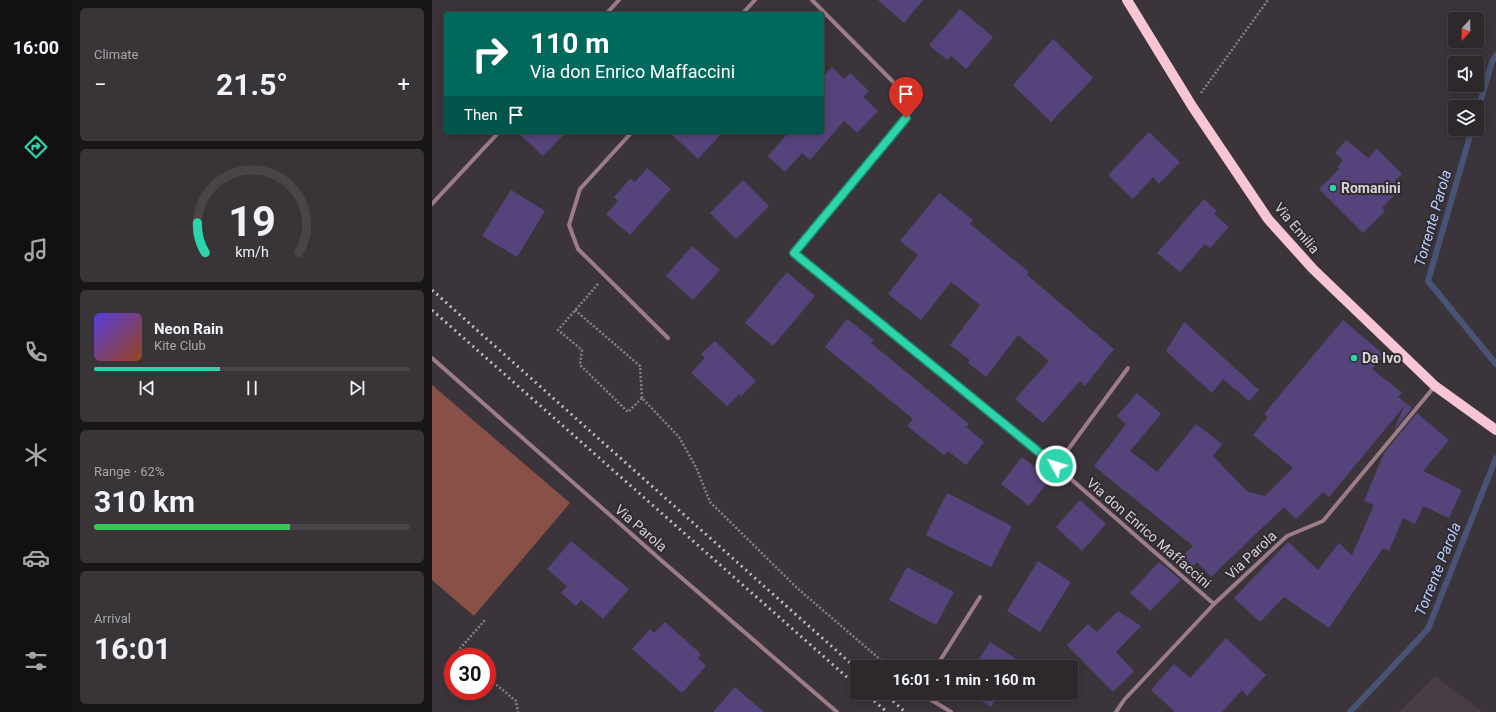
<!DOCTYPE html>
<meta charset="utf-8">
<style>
:root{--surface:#2c282c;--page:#383438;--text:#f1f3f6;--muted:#a6a6a9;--line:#484448;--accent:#2cd5ab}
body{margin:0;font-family:Roboto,sans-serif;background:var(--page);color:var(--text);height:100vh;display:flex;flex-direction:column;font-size:15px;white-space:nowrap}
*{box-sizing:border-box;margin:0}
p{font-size:13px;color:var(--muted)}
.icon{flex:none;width:22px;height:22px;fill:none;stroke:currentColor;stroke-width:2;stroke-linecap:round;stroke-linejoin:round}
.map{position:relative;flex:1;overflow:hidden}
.side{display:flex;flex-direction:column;gap:8px;padding:8px;background:#181618;width:360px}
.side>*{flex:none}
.top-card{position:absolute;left:12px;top:12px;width:380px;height:122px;border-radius:4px;box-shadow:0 2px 10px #0003,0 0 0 1px var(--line);background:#00695c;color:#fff;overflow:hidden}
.needle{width:26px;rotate:201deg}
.buttons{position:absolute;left:1016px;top:12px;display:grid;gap:8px}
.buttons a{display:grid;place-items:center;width:36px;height:36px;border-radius:4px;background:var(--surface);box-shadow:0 2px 10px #0003,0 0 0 1px var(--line);font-size:20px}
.speed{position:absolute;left:12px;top:648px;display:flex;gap:8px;font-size:20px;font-weight:700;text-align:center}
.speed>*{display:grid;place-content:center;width:52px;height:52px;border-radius:50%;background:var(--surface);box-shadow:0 2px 10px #0003,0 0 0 1px var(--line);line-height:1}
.speed .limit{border:6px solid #d22;background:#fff;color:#111}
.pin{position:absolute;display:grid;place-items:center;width:34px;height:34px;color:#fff;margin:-41px -17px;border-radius:50% 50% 50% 0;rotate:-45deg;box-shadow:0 0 4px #0007}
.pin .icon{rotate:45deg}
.me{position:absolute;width:44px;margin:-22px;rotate:309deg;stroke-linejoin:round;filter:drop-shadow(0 0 3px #0008)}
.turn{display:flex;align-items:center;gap:14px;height:84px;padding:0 20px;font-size:18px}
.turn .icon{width:52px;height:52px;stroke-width:2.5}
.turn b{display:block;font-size:28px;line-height:34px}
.then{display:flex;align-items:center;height:38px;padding:0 20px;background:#0003;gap:8px;font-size:15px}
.big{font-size:30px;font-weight:700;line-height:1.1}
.side .widget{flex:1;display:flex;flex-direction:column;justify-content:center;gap:6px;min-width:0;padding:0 14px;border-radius:6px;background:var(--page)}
.side .dial{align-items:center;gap:0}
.dial svg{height:104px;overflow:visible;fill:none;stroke:var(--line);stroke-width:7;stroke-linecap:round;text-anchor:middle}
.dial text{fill:var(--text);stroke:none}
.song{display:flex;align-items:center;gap:12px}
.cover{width:48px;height:48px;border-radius:6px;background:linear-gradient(135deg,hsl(250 70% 55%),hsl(20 70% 35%))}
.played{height:4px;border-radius:2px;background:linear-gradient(90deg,var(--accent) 40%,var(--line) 40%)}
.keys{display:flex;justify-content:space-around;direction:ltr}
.heat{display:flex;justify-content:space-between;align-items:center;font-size:22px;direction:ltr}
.charge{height:6px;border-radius:3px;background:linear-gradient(90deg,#34c759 62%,var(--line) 0)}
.trip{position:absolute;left:418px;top:660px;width:228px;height:40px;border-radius:4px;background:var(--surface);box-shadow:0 2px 10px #0003,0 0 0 1px var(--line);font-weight:700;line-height:40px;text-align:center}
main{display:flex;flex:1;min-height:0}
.tabs{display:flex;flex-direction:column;width:72px;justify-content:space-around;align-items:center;background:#121012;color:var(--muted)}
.tabs .icon{width:28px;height:28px}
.tabs .selected{color:var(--accent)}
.tabs b{font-size:18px;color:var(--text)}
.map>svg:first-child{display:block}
.built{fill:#483c47}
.green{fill:#895047}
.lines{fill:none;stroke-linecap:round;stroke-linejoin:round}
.stream{stroke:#485375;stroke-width:6}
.building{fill:#55447b}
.path{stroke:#868186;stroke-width:2.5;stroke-dasharray:2 2;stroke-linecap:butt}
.street{stroke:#9c7c86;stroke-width:4}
.primary{stroke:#f8c5d4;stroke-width:10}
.rail{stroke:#bfbbbf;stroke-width:3;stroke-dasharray:2 4;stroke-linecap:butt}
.route-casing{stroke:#1d8a6f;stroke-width:10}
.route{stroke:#2cd5ab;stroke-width:7}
.poi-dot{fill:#2cd5ab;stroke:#312b31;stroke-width:1.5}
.labels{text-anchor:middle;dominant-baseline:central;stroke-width:4;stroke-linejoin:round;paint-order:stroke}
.poi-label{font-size:14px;font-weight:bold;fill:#d6d2d6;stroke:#312b31;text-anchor:start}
.street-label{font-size:14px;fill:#d6d2d6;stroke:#312b31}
.water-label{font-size:15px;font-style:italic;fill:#b7cefe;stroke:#312b31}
</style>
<main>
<nav class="tabs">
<b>16:00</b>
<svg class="icon selected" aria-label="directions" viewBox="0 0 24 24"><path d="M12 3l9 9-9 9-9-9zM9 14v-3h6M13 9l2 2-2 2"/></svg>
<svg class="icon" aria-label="music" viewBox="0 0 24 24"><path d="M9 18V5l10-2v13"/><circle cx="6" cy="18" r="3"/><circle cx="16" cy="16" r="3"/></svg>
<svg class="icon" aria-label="phone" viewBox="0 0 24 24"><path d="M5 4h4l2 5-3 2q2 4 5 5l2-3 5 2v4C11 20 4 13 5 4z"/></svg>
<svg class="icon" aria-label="climate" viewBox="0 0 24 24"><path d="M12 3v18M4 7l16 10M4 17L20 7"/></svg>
<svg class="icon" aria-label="car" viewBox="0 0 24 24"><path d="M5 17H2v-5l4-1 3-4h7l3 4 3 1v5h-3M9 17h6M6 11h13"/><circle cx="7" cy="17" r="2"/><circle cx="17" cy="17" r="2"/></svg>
<svg class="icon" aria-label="filters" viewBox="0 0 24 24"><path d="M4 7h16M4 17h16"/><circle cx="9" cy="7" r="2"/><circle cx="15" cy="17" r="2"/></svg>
</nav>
<section class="side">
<div class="widget"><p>Climate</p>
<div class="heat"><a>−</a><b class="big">21.5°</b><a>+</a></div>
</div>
<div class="widget dial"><svg viewBox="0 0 100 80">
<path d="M14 69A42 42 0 1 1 86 69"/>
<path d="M14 69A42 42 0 0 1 8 46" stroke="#2cd5ab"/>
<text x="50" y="56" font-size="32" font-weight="700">19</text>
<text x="50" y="72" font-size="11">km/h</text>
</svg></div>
<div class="widget">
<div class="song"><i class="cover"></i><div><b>Neon Rain</b><p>Kite Club</p></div></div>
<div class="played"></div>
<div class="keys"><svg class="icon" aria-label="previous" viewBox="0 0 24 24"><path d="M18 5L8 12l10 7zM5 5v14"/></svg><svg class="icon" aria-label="pause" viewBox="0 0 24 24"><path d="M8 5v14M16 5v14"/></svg><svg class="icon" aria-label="next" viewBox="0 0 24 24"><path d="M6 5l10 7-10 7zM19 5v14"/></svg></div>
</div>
<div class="widget"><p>Range · 62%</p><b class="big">310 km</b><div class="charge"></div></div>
<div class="widget"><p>Arrival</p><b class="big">16:01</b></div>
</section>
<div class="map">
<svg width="1064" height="712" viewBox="0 0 1064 712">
<rect width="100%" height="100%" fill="#3b353b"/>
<path class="built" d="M 1003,676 L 1051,712 L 967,712 Z"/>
<path class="green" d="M 0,385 L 138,503 L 42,616 L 0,580 Z"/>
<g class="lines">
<g class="stream">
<path d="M 1045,113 L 1060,62 L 1064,55"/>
<path d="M 1040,129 L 996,281 L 1064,364"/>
<path d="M 918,712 L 996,629 L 1064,458"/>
</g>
</g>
<g class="building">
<path d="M 446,0 L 491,0 L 472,23 Z"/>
<path d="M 528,9 L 561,37 L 534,69 L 519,56 L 515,60 L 497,45 Z"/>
<path d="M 621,39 L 661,78 L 619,122 L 581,85 Z"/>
<path d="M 400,67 L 412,79 L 418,73 L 437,91 L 431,97 L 446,111 L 425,133 L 412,121 L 378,160 L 370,153 L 353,172 L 336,156 L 357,132 L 390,132 L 390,78 Z"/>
<path d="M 85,132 L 134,132 L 111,156 Z"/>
<path d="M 237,132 L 291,132 L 266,159 Z"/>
<path d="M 717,132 L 748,162 L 727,184 L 721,177 L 701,199 L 676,175 Z"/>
<path d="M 914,140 L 936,158 L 945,149 L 970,174 L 962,181 L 969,188 L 950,208 L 953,211 L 931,233 L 887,189 L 907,169 L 906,167 L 911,160 L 903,153 Z"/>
<path d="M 215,168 L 239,189 L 198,235 L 174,214 L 186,201 L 182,197 L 198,179 L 203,182 Z"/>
<path d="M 311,180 L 337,206 L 304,239 L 278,213 Z"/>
<path d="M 79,190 L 113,211 L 85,257 L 50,236 Z"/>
<path d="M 507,193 L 541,220 L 538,224 L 597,272 L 595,275 L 682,349 L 653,386 L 648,381 L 611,423 L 583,399 L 617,361 L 586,335 L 554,377 L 536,363 L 538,360 L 518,345 L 548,305 L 519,282 L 489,320 L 456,294 L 486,255 L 468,241 Z"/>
<path d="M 772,199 L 785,211 L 782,214 L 797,227 L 778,248 L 773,244 L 748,272 L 725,253 Z"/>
<path d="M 260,246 L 288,270 L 261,300 L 234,276 Z"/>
<path d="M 355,272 L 383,296 L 341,346 L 313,323 Z"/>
<path d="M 415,319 L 442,340 L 439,343 L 537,424 L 534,427 L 552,442 L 534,465 L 516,451 L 512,455 L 475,426 L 481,419 L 393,347 Z"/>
<path d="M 911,320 L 952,355 L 940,369 L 970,393 L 966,397 L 980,408 L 962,430 L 973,405 L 897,497 L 891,492 L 864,519 L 852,507 L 779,577 L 765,562 L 754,574 L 742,564 L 761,546 L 662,466 L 694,424 L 685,416 L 705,393 L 729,414 L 698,451 L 725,472 L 764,424 L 790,444 L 781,456 L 816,492 L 833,496 L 861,468 L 821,435 L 836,417 L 832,414 Z"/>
<path d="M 752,322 L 827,390 L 817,401 L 791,379 L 780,393 L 734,351 Z"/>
<path d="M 283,341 L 324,381 L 309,396 L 307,394 L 295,406 L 259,373 L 273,358 L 269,354 Z"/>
<path d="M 985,413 L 1017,440 L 991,471 L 1030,490 L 1017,518 L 991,506 L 983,524 L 971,518 L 957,551 L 951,548 L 897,628 L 852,597 L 828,622 L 802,598 L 856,542 L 886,570 L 907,543 L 920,555 L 942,505 L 932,501 L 952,453 Z"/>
<path d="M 590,457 L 618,479 L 597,506 L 569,484 Z"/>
<path d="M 515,493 L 580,526 L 559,567 L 494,535 Z"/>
<path d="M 648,500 L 674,524 L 650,551 L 624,527 Z"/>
<path d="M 139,541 L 197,589 L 171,619 L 149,600 L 144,606 L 129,593 L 135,586 L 115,569 Z"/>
<path d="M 606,561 L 639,582 L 608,632 L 575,611 Z"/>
<path d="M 727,562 L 749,580 L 718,611 L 698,593 Z"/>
<path d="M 475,567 L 522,592 L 504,625 L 457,600 Z"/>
<path d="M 686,611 L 709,626 L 684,652 L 702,671 L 681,692 L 635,645 L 656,624 L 665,632 Z"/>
<path d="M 233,622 L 269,654 L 266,658 L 274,666 L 250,693 L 200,649 L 218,629 L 222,633 Z"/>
<path d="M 794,638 L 834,675 L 815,696 L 810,690 L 790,712 L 743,712 L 719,690 L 742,664 L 758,678 Z"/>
<path d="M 558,642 L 589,662 L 585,667 L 542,667 Z"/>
<path d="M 303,687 L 332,712 L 281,712 Z"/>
<path d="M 537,693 L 568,693 L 559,707 Z"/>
</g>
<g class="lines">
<g class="path">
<path d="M 769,93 L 836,0"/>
<path d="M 166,284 L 126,330 L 150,350 L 148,365 L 196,412 L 210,398 L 247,437 L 264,467 L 278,502 L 365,588 L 457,667"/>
<path d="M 143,310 L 208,366 L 210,398"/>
<path d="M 31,657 L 25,652 L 53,620"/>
<path d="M 55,677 L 84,701 L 86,712"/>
</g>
<g class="street">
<path d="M 380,0 L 484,105 L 362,253 L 624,466 L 782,604"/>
<path d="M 174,14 L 187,0"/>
<path d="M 310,14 L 323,0"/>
<path d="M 200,132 L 148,189 L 137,225 L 146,249 L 236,338"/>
<path d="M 0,204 L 67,132"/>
<path d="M 0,358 L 230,561 L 405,712"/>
<path d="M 624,466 L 696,368"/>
<path d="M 504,667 L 548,597"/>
<path d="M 488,693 L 519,712"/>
<path d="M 684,712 L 692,700 L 782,604 L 855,536 L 891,521 L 1003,386"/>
</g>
<path class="primary" d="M 695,0 L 760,106 L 836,219 L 881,269 L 1003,386 L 1064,430"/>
<g class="rail">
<path d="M 0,290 L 425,669"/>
<path d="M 0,310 L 425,686"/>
<path d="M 433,693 L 455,712"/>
<path d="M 452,693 L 473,712"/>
</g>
</g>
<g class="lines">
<g class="route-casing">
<path id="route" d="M 474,118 L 362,253 L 624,466"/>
</g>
<use href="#route" class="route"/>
</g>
<g class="poi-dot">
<circle cx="901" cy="188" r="4"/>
<circle cx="922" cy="358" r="4"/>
</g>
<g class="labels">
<g class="poi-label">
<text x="909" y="188">Romanini</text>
<text x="930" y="358">Da Ivo</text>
</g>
<g class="street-label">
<text transform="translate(865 228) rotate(50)">Via Emilia</text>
<text transform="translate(209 528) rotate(41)">Via Parola</text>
<text transform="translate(717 533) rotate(41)">Via don Enrico Maffaccini</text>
<text transform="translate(819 555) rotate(-43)">Via Parola</text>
</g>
<g class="water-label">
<text transform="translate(1001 218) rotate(-74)">Torrente Parola</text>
<text transform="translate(1006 569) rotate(-68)">Torrente Parola</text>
</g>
</g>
</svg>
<div class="buttons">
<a><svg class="needle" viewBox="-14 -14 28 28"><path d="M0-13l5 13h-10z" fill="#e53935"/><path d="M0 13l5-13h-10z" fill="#a6a6a9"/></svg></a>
<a><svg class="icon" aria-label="sound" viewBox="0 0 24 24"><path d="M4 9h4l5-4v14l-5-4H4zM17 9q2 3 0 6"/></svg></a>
<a><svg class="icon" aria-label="layers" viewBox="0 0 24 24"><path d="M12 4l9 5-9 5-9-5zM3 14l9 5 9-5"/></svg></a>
</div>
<div class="speed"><div class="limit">30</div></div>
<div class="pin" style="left:474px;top:118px;background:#d93025"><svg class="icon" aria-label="arrive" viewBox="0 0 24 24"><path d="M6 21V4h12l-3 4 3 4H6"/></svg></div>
<svg class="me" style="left:624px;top:466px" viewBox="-20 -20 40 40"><circle r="17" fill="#2cd5ab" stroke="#fff" stroke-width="3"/><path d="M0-11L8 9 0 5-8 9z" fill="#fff"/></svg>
<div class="trip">16:01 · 1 min · 160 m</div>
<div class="top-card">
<div class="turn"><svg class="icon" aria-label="right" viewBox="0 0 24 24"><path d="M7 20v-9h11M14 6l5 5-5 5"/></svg><div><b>110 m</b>Via don Enrico Maffaccini</div></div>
<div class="then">Then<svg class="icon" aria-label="arrive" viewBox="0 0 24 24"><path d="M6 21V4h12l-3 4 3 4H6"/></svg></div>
</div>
</div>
</main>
